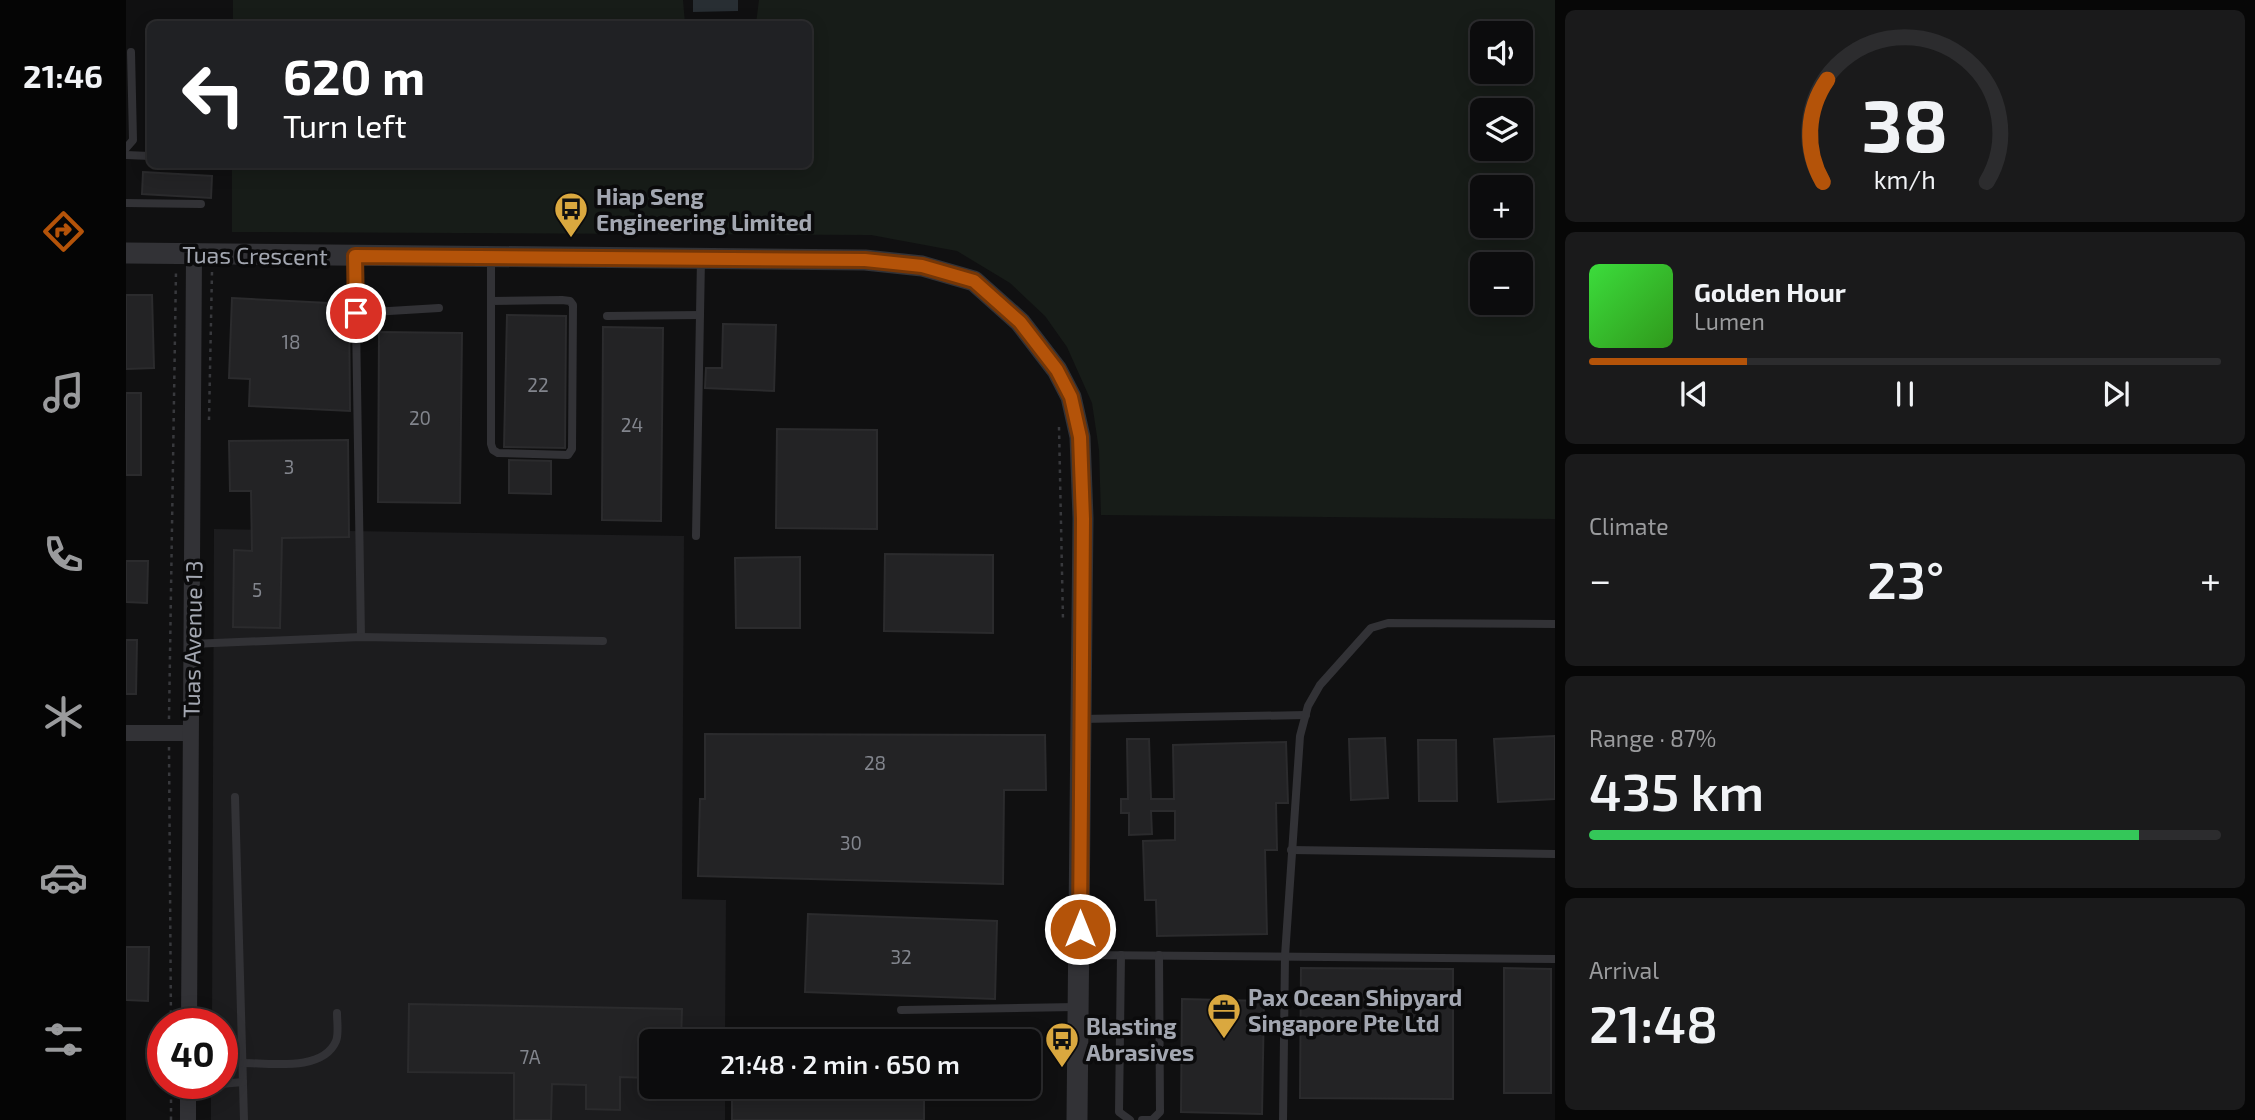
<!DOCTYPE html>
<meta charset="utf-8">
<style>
:root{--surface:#0c0c0d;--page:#1a1a1b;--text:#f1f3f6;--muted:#9a9b9d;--line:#2c2c2e;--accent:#b45309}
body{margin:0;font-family:"Exo 2",sans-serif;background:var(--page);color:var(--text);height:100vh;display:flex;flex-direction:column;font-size:26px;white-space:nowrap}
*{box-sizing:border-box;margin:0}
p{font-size:23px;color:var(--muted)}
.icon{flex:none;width:38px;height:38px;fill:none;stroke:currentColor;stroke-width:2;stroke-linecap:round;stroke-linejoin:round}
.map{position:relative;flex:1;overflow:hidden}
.details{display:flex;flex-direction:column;gap:10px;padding:10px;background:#070707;width:700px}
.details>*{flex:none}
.top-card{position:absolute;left:21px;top:21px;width:665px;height:147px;border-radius:10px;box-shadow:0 4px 18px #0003,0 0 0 2px var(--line);background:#202124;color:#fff;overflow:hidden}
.tools{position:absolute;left:1344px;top:21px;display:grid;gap:14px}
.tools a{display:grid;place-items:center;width:63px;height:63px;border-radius:10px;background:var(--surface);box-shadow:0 4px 18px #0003,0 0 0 2px var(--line);font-size:35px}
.speed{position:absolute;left:21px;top:1008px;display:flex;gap:14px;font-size:35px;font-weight:700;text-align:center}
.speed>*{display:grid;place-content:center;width:91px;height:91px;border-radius:50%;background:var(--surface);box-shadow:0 4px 18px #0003,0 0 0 2px var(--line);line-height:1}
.speed .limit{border:10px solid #d22;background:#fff;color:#111}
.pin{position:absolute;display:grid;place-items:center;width:60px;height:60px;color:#fff;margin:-30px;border:4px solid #fff;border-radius:50%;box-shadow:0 2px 7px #0007}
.me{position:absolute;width:77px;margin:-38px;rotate:0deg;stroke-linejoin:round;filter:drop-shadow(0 0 5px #0008)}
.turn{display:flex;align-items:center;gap:24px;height:147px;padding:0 21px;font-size:32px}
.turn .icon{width:91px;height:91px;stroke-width:2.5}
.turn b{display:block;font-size:49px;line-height:60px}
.big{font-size:52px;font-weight:600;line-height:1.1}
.details .card{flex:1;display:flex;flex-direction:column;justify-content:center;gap:10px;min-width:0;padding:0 24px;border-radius:10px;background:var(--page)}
.details .dial{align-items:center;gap:0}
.dial svg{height:182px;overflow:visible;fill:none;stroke:var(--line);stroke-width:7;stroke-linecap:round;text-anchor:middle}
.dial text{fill:var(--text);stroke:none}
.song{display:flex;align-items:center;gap:21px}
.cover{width:84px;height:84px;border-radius:10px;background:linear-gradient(135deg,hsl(120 70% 55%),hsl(110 70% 35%))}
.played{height:7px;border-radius:4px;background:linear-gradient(90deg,var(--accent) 25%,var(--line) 25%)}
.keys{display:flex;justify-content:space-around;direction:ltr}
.heat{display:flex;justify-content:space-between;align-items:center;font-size:38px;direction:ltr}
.charge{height:10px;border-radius:5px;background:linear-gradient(90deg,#34c759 87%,var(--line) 0)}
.trip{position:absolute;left:513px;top:1029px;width:402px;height:70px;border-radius:10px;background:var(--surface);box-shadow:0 4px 18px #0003,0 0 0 2px var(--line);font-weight:600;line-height:70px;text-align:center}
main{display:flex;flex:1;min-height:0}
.dock{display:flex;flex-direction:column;width:126px;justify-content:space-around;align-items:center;background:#050505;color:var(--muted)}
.dock .icon{width:49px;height:49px}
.dock .current{color:var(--accent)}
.dock b{font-size:32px;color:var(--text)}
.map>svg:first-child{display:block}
.built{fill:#1c1c1e}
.green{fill:#171c18;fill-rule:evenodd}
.water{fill:#282e33}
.building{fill:#232325;stroke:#2b2b2d;stroke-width:2}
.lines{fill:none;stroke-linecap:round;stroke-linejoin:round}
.path{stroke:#38393d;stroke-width:2.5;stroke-dasharray:3.5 5;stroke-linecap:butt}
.service{stroke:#323236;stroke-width:8}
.minor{stroke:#323236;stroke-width:16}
.tertiary{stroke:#323236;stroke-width:21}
.route-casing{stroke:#753606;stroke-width:18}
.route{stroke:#b45309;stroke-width:12}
.labels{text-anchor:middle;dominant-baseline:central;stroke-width:7;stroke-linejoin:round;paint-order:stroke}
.number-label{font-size:19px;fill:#82858d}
.poi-label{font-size:23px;font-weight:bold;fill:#a3a7b1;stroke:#0b0b0c;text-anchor:start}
.street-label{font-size:23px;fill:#a3a7b1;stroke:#0b0b0c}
</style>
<main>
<nav class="dock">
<b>21:46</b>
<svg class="icon current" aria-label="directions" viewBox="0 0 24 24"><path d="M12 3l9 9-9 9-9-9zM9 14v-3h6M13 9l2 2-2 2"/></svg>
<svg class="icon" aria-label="music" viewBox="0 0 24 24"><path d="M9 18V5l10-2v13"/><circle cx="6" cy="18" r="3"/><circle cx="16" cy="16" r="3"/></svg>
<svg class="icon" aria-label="phone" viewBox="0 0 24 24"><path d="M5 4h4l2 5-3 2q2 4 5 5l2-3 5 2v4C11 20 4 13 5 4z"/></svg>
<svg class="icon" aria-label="climate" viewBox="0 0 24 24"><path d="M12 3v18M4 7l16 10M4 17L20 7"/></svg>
<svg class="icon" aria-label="car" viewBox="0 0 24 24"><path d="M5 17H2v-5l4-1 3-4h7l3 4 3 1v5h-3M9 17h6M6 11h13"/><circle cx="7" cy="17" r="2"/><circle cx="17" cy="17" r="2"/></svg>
<svg class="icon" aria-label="filters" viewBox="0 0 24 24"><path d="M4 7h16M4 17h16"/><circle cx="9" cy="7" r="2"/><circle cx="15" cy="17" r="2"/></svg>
</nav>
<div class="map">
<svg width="1429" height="1120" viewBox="0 0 1429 1120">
<rect width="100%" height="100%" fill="#101011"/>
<path class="built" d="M 88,529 L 558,536 L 556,899 L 600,900 L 599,1041 L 525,1041 L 525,1087 L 599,1087 L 599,1120 L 85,1120 L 85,1083 L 96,1083 L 96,1024 L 86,1024 Z"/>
<g class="green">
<path d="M 107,0 L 557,0 L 559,24 L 107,24 Z"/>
<path d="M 633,0 L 1429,0 L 1429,519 L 975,515 L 973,450 L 966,403 L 941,347 L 919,316 L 884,283 L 831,251 L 745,235 L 106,232 L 106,165 L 682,164 L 682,24 L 630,24 ZM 1356,33 L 1395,33 L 1395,72 L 1356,72 ZM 1356,110 L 1395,110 L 1395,149 L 1356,149 ZM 1356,187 L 1395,187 L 1395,226 L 1356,226 ZM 1356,264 L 1395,264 L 1395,303 L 1356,303 Z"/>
</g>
<path class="water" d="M 567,0 L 612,0 L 612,11 L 567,12 Z"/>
<g class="building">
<path d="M 17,172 L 86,176 L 85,198 L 16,194 Z"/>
<path d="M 0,295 L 26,295 L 28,368 L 0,369 Z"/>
<path d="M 106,298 L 223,304 L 224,411 L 123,406 L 124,379 L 103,378 Z"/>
<path d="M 381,315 L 440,316 L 439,448 L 378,447 Z"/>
<path d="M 597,324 L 650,325 L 648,391 L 579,388 L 580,368 L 596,368 Z"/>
<path d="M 477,327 L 537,328 L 535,521 L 476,520 Z"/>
<path d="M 253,332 L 336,333 L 334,503 L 252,502 Z"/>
<rect x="0" y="393" width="15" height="82"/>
<path d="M 651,429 L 751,430 L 751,529 L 650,528 Z"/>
<path d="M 222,440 L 223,537 L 156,538 L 154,628 L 107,627 L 108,550 L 126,551 L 125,491 L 104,491 L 103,441 Z"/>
<path d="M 383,460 L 425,461 L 425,494 L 383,493 Z"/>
<path d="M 759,554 L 867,555 L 867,633 L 758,631 Z"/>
<path d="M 674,557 L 674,628 L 610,628 L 609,558 Z"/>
<path d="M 0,561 L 22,561 L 21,603 L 0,602 Z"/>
<path d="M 0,640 L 11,640 L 10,694 L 0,694 Z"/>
<path d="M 579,734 L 919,735 L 920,790 L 878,790 L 877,884 L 572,876 L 574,799 L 579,799 Z"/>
<path d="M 1429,736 L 1429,799 L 1372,802 L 1368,739 Z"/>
<path d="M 1259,738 L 1262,798 L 1225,800 L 1223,739 Z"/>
<path d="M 1001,739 L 1023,739 L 1025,799 L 1048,799 L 1047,745 L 1160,742 L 1162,803 L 1150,803 L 1151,850 L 1139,850 L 1141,934 L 1031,936 L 1030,900 L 1019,900 L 1017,841 L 1049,840 L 1049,811 L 1025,811 L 1026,834 L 1003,835 L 1003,813 L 995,813 L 995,799 L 1002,799 Z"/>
<path d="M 1292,740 L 1330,740 L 1331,801 L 1293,801 Z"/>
<path d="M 682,914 L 871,921 L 869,999 L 679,992 Z"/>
<path d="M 0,947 L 23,947 L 22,1001 L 0,1000 Z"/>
<path d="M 1175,968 L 1327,969 L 1327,1099 L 1174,1098 Z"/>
<path d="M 1378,968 L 1425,969 L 1425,1093 L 1378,1093 Z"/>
<path d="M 1056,999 L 1138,1001 L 1136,1114 L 1055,1112 Z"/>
<path d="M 283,1004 L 556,1009 L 555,1041 L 525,1041 L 525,1078 L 494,1077 L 494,1110 L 460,1109 L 460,1085 L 426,1084 L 425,1120 L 388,1120 L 388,1073 L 282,1072 Z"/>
<path d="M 889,1029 L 889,1041 L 605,1041 L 605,1030 Z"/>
<rect x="606" y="1087" width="192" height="33"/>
</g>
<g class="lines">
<g class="path">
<path d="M 83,420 L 86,272"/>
<path d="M 933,427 L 937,620"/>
<path d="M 43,719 L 50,271"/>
<path d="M 43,747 L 45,1024"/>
<path d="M 45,1120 L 45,1083"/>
</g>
<g class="service">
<path d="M 0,148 L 7,140 L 5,52"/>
<path d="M 0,155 L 24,156"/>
<path d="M 0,203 L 75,204"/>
<path d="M 229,258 L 235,637"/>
<path d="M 365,301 L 436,300 L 444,301 L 447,305 L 446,449 L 442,455 L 372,453 L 367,450 L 365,444 L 365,258"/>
<path d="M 230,313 L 313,308"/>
<path d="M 481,316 L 574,315"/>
<path d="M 570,536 L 575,259"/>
<path d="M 65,644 L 235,637 L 477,641"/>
<path d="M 955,719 L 1180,715"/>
<path d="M 109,797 L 118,1120"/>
<path d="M 1165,850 L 1429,854"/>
<path d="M 954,955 L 1429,959"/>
<path d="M 995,955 L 993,1112 L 1004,1120"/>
<path d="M 775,1010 L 950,1007"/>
<path d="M 117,1063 C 144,1063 197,1072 210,1041 C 213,1034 211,1022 211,1013"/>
<path d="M 62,1087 L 117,1082"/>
<path d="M 1016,1120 L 1026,1120 L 1034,1112 L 1033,955"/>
<path d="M 1157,1120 L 1159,956 L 1174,736 L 1182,706 L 1194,685 L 1245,628 L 1262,623 L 1429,624"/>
</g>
<g class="minor">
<path d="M 0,733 L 64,733"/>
<path d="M 63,1024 L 68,255"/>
<path d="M 62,1120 L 62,1083"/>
</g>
<path class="tertiary" d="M 0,253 L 739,260 L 796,266 L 848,281 L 894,322 L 931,370 L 945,397 L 954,437 L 957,518 L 951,1120"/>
</g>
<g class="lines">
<g class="route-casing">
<path id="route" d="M 230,313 L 229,256 L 739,260 L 796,266 L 848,281 L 894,322 L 931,370 L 945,397 L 954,437 L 957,519 L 954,929"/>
</g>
<use href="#route" class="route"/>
</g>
<defs>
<g id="bus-pin" transform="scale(1.75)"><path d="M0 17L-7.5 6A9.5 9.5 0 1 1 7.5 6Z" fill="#daa83f" stroke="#0b0b0c"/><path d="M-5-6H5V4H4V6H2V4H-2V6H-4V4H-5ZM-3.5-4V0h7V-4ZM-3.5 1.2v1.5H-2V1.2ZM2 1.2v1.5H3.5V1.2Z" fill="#111"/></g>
<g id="office-pin" transform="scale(1.75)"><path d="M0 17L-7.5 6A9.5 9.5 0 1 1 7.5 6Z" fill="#daa83f" stroke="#0b0b0c"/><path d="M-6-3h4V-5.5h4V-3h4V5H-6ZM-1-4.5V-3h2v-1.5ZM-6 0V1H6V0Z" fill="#111"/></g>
</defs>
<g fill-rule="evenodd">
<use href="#bus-pin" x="445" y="209"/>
<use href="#office-pin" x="1098" y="1010"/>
<use href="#bus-pin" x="936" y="1039"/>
</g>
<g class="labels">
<g class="number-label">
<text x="165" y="341">18</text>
<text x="412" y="384">22</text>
<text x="294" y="417">20</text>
<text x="506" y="424">24</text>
<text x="163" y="466">3</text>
<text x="131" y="589">5</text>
<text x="749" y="762">28</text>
<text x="725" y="842">30</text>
<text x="775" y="956">32</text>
<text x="404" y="1056">7A</text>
</g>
<g class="poi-label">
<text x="470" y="196">Hiap Seng<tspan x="470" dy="26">Engineering Limited</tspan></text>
<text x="1122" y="997">Pax Ocean Shipyard<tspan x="1122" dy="26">Singapore Pte Ltd</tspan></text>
<text x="960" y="1026">Blasting<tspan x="960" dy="26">Abrasives</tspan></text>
</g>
<g class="street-label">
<text transform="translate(129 255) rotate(1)">Tuas Crescent</text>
<text transform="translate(66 639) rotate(-89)">Tuas Avenue 13</text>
</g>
</g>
</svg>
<div class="tools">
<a><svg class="icon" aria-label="sound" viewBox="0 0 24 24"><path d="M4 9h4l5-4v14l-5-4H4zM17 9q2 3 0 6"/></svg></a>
<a><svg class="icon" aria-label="layers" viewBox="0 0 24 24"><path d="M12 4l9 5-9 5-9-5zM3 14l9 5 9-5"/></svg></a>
<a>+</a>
<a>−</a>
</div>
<div class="speed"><div class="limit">40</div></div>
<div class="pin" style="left:230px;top:313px;background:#d93025"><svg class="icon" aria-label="arrive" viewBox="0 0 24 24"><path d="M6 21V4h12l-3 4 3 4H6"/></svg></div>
<svg class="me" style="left:954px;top:929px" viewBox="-20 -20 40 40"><circle r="17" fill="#b45309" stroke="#fff" stroke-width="3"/><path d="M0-11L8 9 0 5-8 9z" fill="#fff"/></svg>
<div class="trip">21:48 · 2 min · 650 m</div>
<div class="top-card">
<div class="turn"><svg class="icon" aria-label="left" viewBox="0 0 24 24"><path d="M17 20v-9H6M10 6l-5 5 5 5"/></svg><div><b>620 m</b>Turn left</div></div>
</div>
</div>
<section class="details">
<div class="card dial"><svg viewBox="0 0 100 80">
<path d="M14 69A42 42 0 1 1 86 69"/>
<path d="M14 69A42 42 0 0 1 16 24" stroke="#b45309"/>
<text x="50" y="56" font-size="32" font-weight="700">38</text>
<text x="50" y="72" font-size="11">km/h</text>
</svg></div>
<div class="card">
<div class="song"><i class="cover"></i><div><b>Golden Hour</b><p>Lumen</p></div></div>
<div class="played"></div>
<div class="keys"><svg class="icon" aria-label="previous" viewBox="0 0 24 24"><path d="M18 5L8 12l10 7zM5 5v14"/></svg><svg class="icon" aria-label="pause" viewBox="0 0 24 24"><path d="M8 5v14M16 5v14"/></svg><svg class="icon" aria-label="next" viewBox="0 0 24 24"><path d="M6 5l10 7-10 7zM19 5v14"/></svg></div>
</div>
<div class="card"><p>Climate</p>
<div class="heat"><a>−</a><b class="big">23°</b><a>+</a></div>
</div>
<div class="card"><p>Range · 87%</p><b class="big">435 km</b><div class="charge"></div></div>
<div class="card"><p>Arrival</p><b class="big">21:48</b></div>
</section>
</main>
